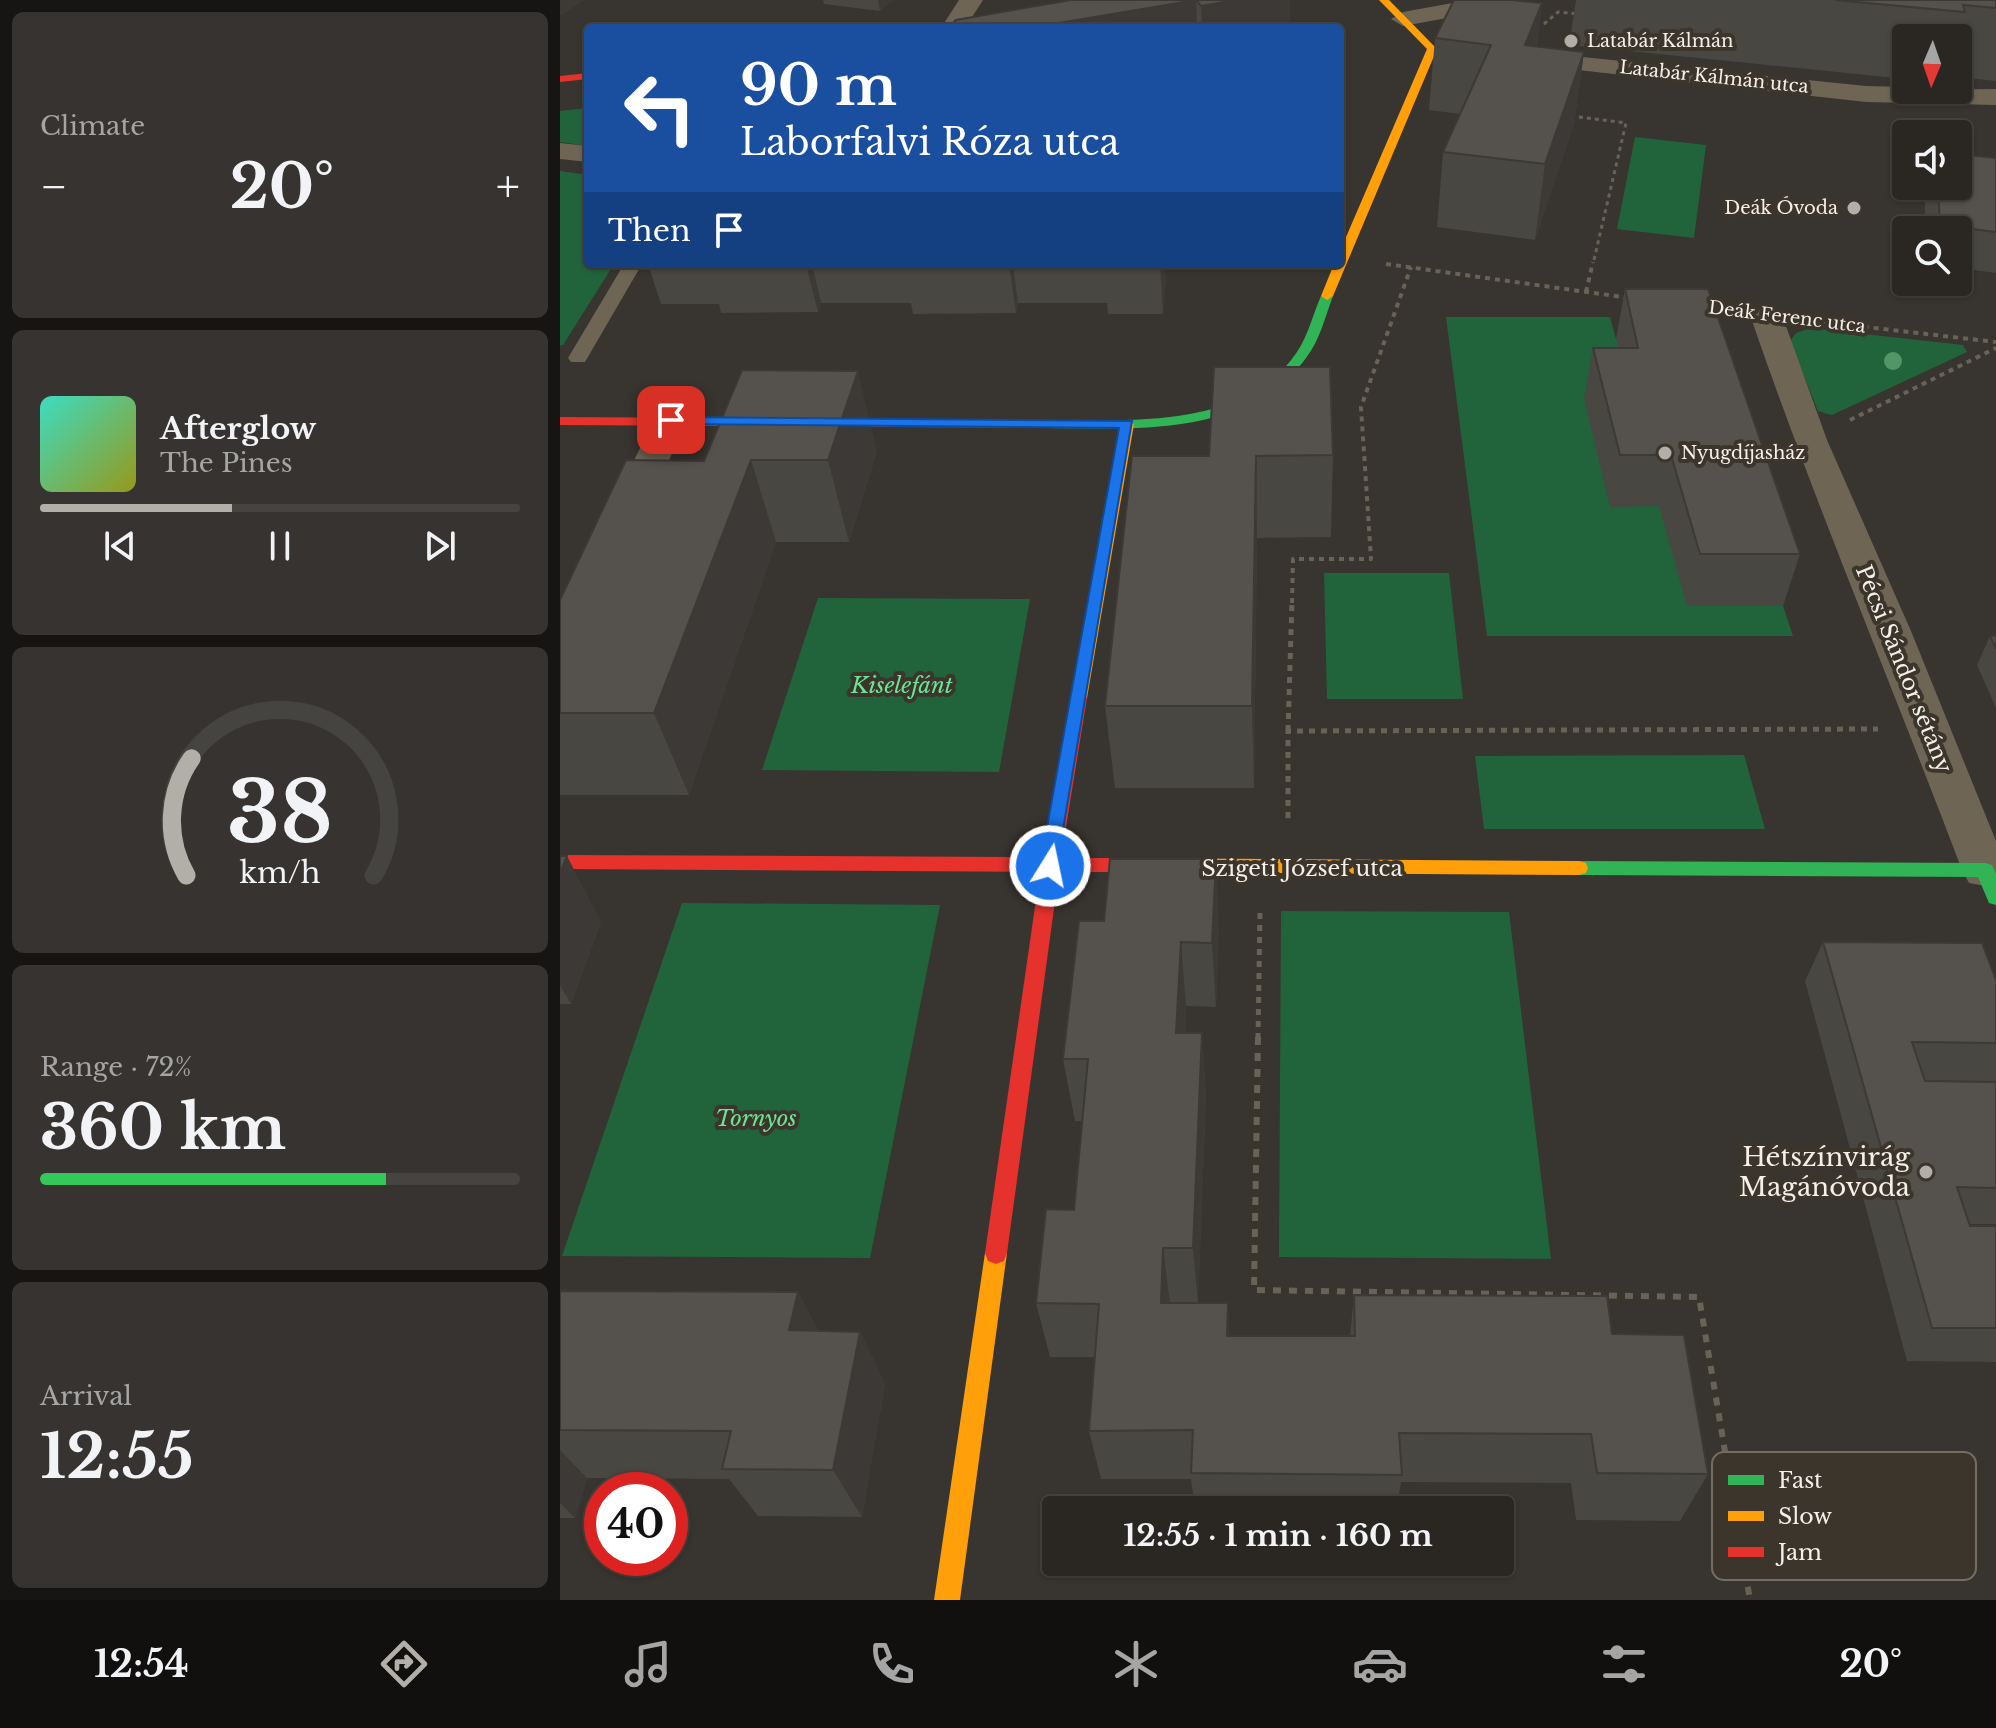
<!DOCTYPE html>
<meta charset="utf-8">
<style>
:root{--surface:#2a2723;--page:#363330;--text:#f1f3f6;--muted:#a5a5a6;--line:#464441;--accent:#b2aea8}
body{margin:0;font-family:"Libre Baskerville",serif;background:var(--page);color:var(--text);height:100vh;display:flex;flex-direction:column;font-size:30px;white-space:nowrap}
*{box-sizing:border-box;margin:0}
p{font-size:26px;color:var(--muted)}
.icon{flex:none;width:44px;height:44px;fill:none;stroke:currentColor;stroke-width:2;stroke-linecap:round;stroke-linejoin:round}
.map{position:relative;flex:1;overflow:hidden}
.sheet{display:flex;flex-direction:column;gap:12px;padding:12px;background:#171513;width:560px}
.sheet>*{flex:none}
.top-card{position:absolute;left:24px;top:24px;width:760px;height:244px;border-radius:8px;box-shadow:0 2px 6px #0004,0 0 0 2px var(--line);background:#1a4fa0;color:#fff;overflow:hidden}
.needle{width:52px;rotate:182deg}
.buttons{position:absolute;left:1332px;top:24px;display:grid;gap:16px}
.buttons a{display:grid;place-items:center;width:80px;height:80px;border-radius:8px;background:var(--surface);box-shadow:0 2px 6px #0004,0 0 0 2px var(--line);font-size:40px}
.speed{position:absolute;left:24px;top:1472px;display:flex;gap:16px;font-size:40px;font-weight:700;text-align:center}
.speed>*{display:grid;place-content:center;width:104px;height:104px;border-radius:50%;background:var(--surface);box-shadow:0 2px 6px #0004,0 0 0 2px var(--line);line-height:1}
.speed .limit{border:12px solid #d22;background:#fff;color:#111}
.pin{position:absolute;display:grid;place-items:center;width:68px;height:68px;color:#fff;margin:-34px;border-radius:16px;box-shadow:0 4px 12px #0006}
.me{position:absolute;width:88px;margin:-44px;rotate:10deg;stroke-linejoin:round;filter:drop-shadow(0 0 6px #0008)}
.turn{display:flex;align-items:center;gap:28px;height:168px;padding:0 24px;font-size:36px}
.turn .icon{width:104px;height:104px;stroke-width:2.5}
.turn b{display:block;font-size:56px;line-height:68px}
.then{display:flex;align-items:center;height:76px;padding:0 24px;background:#0003;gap:16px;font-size:30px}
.big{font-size:60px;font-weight:700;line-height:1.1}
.sheet .card{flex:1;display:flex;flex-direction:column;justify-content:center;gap:12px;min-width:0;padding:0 28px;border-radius:12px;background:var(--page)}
.sheet .dial{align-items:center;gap:0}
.dial svg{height:208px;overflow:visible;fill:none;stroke:var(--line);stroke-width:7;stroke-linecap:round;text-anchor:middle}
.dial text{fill:var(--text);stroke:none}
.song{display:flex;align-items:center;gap:24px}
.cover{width:96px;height:96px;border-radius:12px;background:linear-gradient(135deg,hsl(170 70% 55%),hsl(60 70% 35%))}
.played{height:8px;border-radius:4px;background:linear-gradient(90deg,var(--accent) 40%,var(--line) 40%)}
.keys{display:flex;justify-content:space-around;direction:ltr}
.heat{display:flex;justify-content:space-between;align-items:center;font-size:44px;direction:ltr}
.charge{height:12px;border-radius:6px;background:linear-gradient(90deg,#34c759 72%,var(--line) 0)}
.trip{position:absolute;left:482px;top:1496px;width:472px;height:80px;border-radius:8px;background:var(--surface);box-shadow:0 2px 6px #0004,0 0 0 2px var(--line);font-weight:700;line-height:80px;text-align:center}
.tab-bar{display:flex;height:128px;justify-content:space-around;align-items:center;background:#11100e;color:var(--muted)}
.tab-bar .icon{width:56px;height:56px}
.tab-bar .active{color:var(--accent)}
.tab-bar b{font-size:36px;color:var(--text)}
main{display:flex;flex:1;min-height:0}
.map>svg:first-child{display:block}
.green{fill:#21643b}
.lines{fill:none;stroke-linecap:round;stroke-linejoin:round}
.path-far3{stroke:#696356;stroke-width:3;stroke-dasharray:4 4;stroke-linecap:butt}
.path-far2{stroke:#696356;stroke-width:4;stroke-dasharray:5 5;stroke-linecap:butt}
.path-far1{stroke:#696356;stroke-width:5;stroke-dasharray:6 6;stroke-linecap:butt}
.path{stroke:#696356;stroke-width:6;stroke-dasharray:8 8;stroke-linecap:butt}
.lane{fill:#6e6554;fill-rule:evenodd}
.street{fill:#6e6554;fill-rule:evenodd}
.fast{fill:#30b455;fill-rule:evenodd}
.slow{fill:#ff9f0a;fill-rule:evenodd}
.jam{fill:#e5322d;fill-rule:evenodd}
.tree{fill:#529668}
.wall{fill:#494742}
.shaded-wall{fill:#3c3936}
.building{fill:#55524d;stroke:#3c3936;stroke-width:2}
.route{fill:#1a73e8;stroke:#114b97;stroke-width:2}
.poi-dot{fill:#b2aea8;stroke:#3c352b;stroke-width:3}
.labels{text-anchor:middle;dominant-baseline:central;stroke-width:8;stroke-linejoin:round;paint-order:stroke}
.far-poi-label{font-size:18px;fill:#f4efe9;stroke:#3c352b;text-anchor:start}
.far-street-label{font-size:18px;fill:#f4efe9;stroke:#3c352b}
.street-label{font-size:22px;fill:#f4efe9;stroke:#3c352b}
.park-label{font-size:22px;font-style:italic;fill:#68e696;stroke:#3c352b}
.near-poi-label{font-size:26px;fill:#f4efe9;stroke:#3c352b;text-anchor:end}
.key{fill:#3c352b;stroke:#736d64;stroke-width:2}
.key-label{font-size:22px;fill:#f4efe9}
</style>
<main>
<section class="sheet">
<div class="card"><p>Climate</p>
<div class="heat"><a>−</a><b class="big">20°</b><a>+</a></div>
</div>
<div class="card">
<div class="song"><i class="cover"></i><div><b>Afterglow</b><p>The Pines</p></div></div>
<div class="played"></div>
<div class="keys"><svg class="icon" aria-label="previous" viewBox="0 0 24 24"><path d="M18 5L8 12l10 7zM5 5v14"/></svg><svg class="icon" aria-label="pause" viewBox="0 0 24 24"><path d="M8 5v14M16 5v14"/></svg><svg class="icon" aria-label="next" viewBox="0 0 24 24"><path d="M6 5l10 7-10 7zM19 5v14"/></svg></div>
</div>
<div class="card dial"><svg viewBox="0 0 100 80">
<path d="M14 69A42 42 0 1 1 86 69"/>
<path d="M14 69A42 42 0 0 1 16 24" stroke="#b2aea8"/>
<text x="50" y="56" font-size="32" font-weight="700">38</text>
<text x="50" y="72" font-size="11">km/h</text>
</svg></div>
<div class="card"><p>Range · 72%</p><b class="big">360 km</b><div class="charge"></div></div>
<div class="card"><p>Arrival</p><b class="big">12:55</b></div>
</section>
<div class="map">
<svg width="1436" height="1600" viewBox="0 0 1436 1600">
<rect width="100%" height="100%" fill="#38342f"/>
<g class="green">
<path d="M 28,108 L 28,146 L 0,142 L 0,111 Z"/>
<path d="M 1075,137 L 1146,145 L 1134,238 L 1057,229 Z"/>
<path d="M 0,171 L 28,175 L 28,264 L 54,264 L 3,345 L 0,345 Z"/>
<path d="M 886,317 L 1050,317 L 1056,339 L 1136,339 L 1233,636 L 927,636 Z"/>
<path d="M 1250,328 L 1403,345 L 1407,352 L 1272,415 L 1258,411 L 1230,341 L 1236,333 Z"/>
<path d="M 764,573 L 889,573 L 903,699 L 767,699 Z"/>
<path d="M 258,598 L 470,599 L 439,772 L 202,770 Z"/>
<path d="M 1184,755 L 1205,829 L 924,829 L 915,756 Z"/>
<path d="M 122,903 L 380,905 L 310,1258 L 2,1256 Z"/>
<path d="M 721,911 L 949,912 L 991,1259 L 719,1257 Z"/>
</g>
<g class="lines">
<g class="path-far3">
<path d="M 984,24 L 998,12 L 1019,14"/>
<path d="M 1011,116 L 1066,123 L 1033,264"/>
</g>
<g class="path-far2">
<path d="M 826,264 L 1070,298"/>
<path d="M 1026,292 L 1033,262"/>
<path d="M 1254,321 L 1436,342"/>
<path d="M 1290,420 L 1436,348"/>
<path d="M 732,603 L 733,559 L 811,559 L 801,407 L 851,267"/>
</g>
<g class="path-far1">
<path d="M 728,731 L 732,601"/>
<path d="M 728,818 L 728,731 L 1318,729"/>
<path d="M 698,1039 L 700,911"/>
</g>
<path class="path" d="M 698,1037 L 694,1290 L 1139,1297 L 1190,1600"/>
<path class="lane" d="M 64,264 L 82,264 L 25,362 L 11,362 L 8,358 Z"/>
<g class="street">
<path d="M 399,0 L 423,0 L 405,28 L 381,28 Z"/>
<path d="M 909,0 L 960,0 L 948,7 L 843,26 L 831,19 L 843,12 Z"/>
<path d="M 964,51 L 1306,86 L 1346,87 L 1346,90 L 1436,89 L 1436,105 L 1306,102 L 955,63 L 952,58 Z"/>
<path d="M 0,143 L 28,146 L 28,162 L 0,159 Z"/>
<path d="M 1206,306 L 1217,308 L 1222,315 L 1267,440 L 1351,631 L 1436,841 L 1436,888 L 1409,883 L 1402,870 C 1332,685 1254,502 1190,315 L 1195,308 Z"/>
<path d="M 111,410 L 123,413 L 128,420 L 83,515 L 78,523 L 65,526 L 52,523 L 47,515 L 94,420 L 99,413 Z"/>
</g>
<g class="fast">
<path d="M 767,292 L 773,296 C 765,317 760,340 746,358 C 688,437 575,429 488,428 L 481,424 L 488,420 C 569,420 685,430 737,352 C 748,336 753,314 761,296 Z"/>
<path d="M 1019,861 L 1425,863 L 1432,865 L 1436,874 L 1436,905 L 1429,903 L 1418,877 L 1019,875 L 1012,873 L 1010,868 L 1012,863 Z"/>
</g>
<g class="slow">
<path d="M 819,0 L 829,0 L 877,49 L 773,296 L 767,300 L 761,296 L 774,264 L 780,264 L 780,251 L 867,49 Z"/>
<path d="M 567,420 L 574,424 L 527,698 L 519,704 L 511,698 L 560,424 Z"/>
<path d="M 552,858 L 1019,861 L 1026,863 L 1028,868 L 1026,873 L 1019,875 L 552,872 L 545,870 L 543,865 L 545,860 Z"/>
<path d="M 436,1242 L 444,1245 L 447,1253 L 400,1600 L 374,1600 L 425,1253 L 428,1245 Z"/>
</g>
<g class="jam">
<path d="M 28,73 L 28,79 L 0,82 L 0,76 Z"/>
<path d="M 0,417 L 488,420 L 495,424 L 488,428 L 0,425 Z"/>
<path d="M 519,692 L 527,698 L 501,858 L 552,858 L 559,860 L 561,865 L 559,870 L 552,872 L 499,872 L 447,1253 L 444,1261 L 436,1264 L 428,1261 L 425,1253 L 480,872 L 0,869 L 0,855 L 482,857 L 511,698 Z"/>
</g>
</g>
<circle class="tree" cx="1333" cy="361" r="9"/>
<g class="wall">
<path d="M 263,0 L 333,0 L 320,11 L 264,4 Z"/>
<path d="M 511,0 L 730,0 L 730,28 L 388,28 Z"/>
<path d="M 1016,0 L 1436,0 L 1436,81 L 1398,77 L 1398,38 L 1346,38 L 1346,79 L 1009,45 Z"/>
<path d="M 982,3 L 977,46 L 1024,52 L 1014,124 L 975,240 L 877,227 L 883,152 L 900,114 L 869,110 L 875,38 Z"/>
<path d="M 1436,158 L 1436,273 L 1398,268 L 1398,230 L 1365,230 L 1365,186 L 1398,186 Z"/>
<path d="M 88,264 L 606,264 L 606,279 L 603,314 L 548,314 L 547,303 L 458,303 L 456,313 L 353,314 L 351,303 L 261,303 L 258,312 L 161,313 L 159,304 L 101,304 Z"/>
<path d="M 1065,289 L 1240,554 L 1223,606 L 1127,606 L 1099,506 L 1050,507 L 1024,399 L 1033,348 L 1058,348 L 1056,339 Z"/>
<path d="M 317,451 L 289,542 L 216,542 L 129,795 L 0,795 L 0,600 L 144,461 Z"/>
<path d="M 773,455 L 771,537 L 697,538 L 694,788 L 555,788 L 545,706 L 572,456 Z"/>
<path d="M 1430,636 L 1436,636 L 1436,708 L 1417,665 Z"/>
<path d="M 0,856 L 41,922 L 11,1004 L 0,1004 Z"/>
<path d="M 544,921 L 659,924 L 656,1007 L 626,1006 L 625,1033 L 642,1033 L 646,1095 L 638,1303 L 670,1336 L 790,1336 L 794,1295 L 1052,1334 L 1148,1474 L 1120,1521 L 1016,1520 L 1011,1483 L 841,1482 L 836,1510 L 635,1510 L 631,1479 L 541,1479 L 529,1431 L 535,1357 L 490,1357 L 476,1303 L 514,1210 L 522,1121 L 515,1121 L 503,1059 Z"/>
<path d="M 1263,942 L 1436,980 L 1436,1080 L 1435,1082 L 1436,1082 L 1436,1224 L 1409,1224 L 1410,1226 L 1436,1226 L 1436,1362 L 1347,1361 L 1245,981 Z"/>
<path d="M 0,1291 L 238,1292 L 258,1331 L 300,1332 L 325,1384 L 302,1517 L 198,1516 L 169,1479 L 27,1478 L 15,1518 L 0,1518 Z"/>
</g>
<g class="shaded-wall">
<path d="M 0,0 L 25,0 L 0,16 Z"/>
<path d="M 318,0 L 333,0 L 320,11 Z"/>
<path d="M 636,0 L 637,28 L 469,28 Z"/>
<path d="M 676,0 L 730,0 L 730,28 L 642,28 L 641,6 Z"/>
<path d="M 982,3 L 974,73 L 965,45 Z"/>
<path d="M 1024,52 L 1014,124 L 975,240 L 985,164 Z"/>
<path d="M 246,264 L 252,264 L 261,303 L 258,312 Z"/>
<path d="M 449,264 L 453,264 L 458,303 L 456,313 Z"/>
<path d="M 600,264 L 606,264 L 606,279 L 603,314 Z"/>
<path d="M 298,371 L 317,451 L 289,542 L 268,460 Z"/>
<path d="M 696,456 L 697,538 L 694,788 L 692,706 Z"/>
<path d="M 191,460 L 216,542 L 129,795 L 94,713 Z"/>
<path d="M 7,856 L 41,922 L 11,1004 L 0,985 L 0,873 Z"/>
<path d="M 656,859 L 659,924 L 656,1007 L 652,943 Z"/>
<path d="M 621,942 L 626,1006 L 621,1095 L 616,1033 Z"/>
<path d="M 642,1033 L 646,1095 L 638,1303 L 633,1248 Z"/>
<path d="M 603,1248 L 610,1304 L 601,1303 Z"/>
<path d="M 238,1292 L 267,1346 L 229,1330 Z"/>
<path d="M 668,1303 L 671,1357 L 667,1336 Z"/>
<path d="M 300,1332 L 325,1384 L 302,1517 L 273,1470 Z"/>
<path d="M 0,1450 L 27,1478 L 15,1518 L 0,1503 Z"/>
</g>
<g class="building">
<path d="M 511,0 L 676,0 L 641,6 L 636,0 L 469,28 L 388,28 L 396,20 Z"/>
<path d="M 894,0 L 952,0 L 982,3 L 965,45 L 1024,52 L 985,164 L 883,152 L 931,45 L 875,38 Z"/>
<path d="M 1275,0 L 1436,0 L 1436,8 L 1403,5 L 1405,12 Z"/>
<path d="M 1398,154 L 1436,158 L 1436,232 L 1380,225 L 1378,186 L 1398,186 Z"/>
<path d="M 1065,289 L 1148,289 L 1240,554 L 1140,554 L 1111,455 L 1060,455 L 1033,348 L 1078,348 Z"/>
<path d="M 654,367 L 770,367 L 773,455 L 696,456 L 692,706 L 545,706 L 572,456 L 649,456 Z"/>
<path d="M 182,370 L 298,371 L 268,460 L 191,460 L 94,713 L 0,713 L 0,600 L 66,460 L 144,461 Z"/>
<path d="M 1430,636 L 1436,636 L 1436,649 Z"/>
<path d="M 0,856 L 7,856 L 0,873 Z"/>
<path d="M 550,859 L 656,859 L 652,943 L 621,942 L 616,1033 L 642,1033 L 633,1248 L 603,1248 L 601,1303 L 668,1303 L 667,1336 L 795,1336 L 794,1295 L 1047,1296 L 1052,1334 L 1124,1335 L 1148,1474 L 1037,1473 L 1031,1434 L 839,1433 L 842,1475 L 631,1473 L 633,1430 L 529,1431 L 539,1304 L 476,1303 L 486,1209 L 514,1210 L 528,1059 L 503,1059 L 519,921 L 544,921 Z"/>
<path d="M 1263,942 L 1422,943 L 1436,980 L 1436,1043 L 1352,1042 L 1365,1081 L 1436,1082 L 1436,1188 L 1397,1187 L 1410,1226 L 1436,1226 L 1436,1328 L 1372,1328 Z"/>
<path d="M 0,1291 L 238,1292 L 229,1330 L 300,1332 L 273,1470 L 162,1469 L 171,1431 L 0,1430 Z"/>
</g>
<path class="route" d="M 106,417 L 572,421 L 496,871 L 490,873 L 480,866 L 559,428 L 111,424 L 104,420 Z"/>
<g class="poi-dot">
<circle cx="1011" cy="41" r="8"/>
<circle cx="1294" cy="208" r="8"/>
<circle cx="1105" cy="453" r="8"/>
<circle cx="1366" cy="1172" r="8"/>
</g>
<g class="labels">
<g class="far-poi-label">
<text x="1027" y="41">Latabár Kálmán</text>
<text x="1278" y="208" text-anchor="end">Deák Óvoda</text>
<text x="1121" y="453">Nyugdíjasház</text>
</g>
<g class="far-street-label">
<text transform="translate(1154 77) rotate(6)">Latabár Kálmán utca</text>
<text transform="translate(1227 317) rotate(7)">Deák Ferenc utca</text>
</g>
<g class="street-label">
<text transform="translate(1344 669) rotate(68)">Pécsi Sándor sétány</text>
<text x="742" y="868">Szigeti József utca</text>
</g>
<g class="park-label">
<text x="342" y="685">Kiselefánt</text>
<text x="196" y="1118">Tornyos</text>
</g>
<g class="near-poi-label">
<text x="1350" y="1157">Hétszínvirág<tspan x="1350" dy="30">Magánóvoda</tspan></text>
</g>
</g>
<rect x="1152" y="1452" width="264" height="128" rx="12" class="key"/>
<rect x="1168" y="1475" width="36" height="10" fill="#30b455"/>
<rect x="1168" y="1511" width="36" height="10" fill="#ff9f0a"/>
<rect x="1168" y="1547" width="36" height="10" fill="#e5322d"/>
<g class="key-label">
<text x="1218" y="1488">Fast</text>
<text x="1218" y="1524">Slow</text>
<text x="1218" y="1560">Jam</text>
</g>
</svg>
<div class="buttons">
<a><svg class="needle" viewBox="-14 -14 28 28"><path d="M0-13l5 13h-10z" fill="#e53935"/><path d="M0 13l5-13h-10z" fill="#a5a5a6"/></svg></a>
<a><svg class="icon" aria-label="sound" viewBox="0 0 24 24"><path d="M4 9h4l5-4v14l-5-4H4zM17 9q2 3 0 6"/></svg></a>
<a><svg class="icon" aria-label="search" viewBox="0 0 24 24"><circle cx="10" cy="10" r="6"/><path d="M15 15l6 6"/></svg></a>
</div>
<div class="speed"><div class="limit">40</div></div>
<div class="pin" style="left:111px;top:420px;background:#d93025"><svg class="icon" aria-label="arrive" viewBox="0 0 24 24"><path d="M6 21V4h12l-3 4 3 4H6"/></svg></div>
<svg class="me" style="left:490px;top:866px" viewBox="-20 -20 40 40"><circle r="17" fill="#1a73e8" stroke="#fff" stroke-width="3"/><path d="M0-11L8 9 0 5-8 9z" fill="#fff"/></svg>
<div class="trip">12:55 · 1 min · 160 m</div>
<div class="top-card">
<div class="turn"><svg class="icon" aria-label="left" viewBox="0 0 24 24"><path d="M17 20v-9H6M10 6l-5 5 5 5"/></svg><div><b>90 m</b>Laborfalvi Róza utca</div></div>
<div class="then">Then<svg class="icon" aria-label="arrive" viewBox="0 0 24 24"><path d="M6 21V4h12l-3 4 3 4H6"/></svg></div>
</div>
</div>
</main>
<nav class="tab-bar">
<b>12:54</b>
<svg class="icon active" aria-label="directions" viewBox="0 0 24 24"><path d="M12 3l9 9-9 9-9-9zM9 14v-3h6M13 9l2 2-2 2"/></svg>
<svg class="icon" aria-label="music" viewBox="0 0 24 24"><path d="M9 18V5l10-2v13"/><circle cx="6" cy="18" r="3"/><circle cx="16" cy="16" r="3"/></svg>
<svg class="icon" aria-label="phone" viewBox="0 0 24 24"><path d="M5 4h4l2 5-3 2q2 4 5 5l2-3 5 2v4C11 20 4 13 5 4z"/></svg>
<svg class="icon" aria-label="climate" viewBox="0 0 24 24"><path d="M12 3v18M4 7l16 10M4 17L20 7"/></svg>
<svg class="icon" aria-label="car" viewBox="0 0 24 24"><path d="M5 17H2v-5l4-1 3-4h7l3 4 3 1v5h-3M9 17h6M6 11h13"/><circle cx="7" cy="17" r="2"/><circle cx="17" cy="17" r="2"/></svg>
<svg class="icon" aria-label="filters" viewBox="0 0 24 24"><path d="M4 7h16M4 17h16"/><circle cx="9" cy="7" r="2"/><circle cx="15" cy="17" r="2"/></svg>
<b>20°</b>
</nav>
